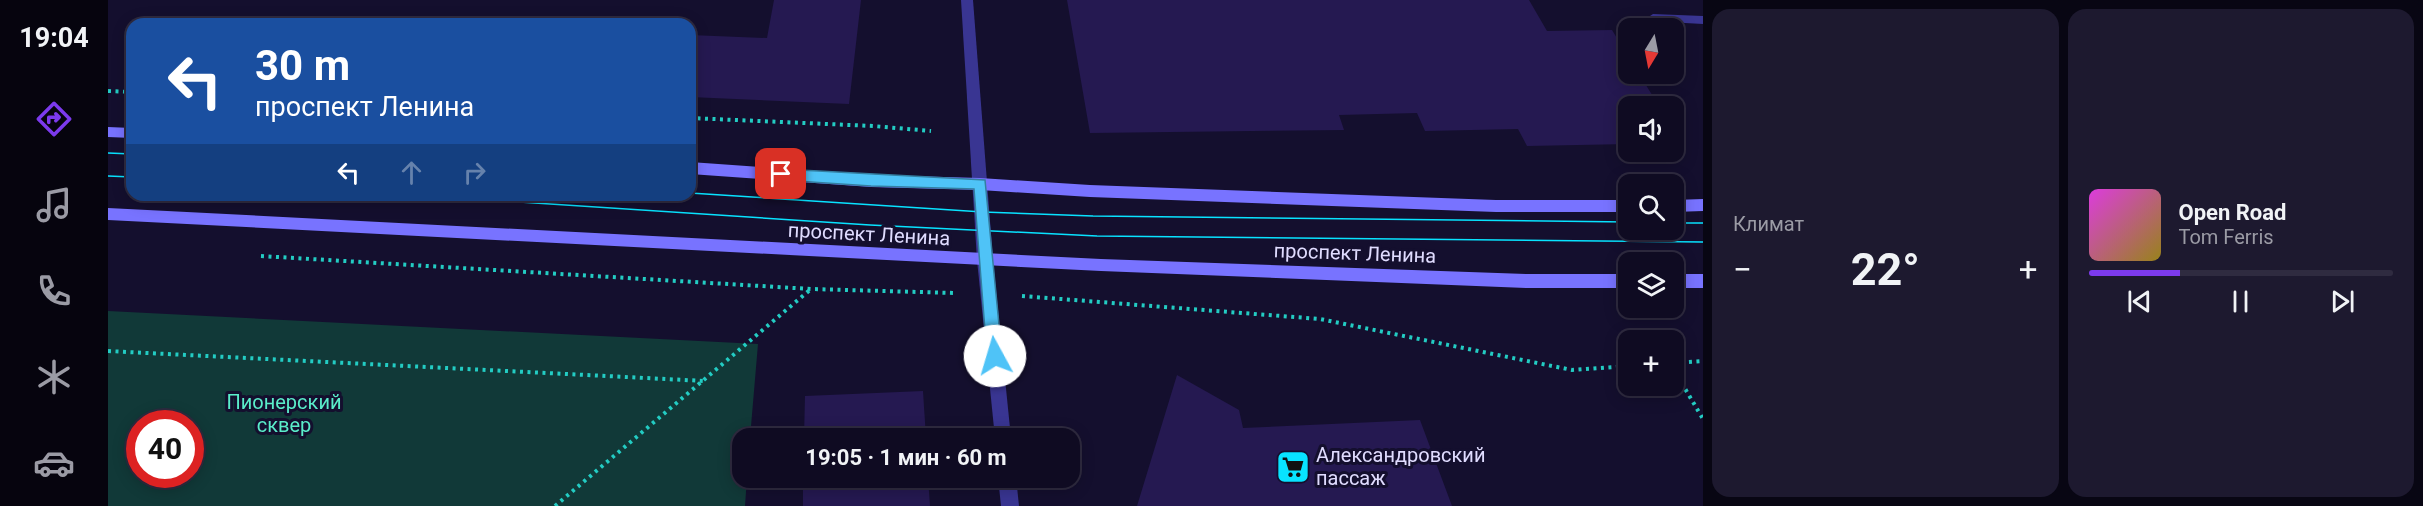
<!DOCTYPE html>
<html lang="ru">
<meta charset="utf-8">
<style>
:root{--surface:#0f0b22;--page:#1d192f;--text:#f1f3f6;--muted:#9b9ba5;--line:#2f2b40;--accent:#7c3aed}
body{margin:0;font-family:Roboto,sans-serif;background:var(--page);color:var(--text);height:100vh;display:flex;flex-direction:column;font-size:22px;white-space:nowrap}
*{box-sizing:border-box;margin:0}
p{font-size:20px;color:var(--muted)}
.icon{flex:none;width:33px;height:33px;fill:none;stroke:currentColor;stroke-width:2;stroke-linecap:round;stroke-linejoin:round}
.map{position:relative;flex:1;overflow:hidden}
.side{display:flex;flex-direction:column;gap:9px;padding:9px;background:#080613;width:720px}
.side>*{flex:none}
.top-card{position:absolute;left:18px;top:18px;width:570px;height:183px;border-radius:18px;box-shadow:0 3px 15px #0003,0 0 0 2px var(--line);background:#1a4fa0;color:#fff;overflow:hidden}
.needle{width:39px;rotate:190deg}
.controls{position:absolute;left:1510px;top:18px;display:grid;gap:12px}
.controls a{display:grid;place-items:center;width:66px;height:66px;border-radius:12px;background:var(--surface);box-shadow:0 3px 15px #0003,0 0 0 2px var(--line);font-size:30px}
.speed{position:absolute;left:18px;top:410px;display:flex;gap:12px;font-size:30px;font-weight:700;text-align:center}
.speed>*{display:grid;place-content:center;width:78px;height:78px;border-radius:50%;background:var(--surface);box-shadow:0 3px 15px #0003,0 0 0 2px var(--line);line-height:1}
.speed .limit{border:9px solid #d22;background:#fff;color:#111}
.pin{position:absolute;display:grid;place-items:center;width:51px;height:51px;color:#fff;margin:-26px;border-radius:12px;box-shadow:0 3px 9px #0006}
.me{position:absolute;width:66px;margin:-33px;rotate:354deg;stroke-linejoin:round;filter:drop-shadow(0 0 4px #0008)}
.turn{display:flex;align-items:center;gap:21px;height:126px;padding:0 30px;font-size:27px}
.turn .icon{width:78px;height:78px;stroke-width:2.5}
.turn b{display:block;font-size:42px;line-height:51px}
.lanes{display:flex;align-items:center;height:57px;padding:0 30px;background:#0003;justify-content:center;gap:30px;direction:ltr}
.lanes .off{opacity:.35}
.big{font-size:45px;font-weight:700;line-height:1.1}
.side .card{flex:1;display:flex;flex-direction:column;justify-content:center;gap:9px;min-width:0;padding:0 21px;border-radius:18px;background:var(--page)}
.song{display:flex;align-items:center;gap:18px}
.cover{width:72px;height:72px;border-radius:9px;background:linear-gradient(135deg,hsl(300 70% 55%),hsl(50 70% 35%))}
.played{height:6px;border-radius:3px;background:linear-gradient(90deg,var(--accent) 30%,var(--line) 30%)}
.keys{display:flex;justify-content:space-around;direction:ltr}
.heat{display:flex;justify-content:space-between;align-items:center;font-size:33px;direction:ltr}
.side .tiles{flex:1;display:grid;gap:9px;grid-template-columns:repeat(2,1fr)}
.trip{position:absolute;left:624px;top:428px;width:348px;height:60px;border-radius:18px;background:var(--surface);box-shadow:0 3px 15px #0003,0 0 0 2px var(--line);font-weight:700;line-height:60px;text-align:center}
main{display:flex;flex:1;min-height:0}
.dock{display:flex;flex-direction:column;width:108px;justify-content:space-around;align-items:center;background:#06040e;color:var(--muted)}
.dock .icon{width:42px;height:42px}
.dock .on{color:var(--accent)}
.dock b{font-size:27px;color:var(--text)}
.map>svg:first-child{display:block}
.green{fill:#113938;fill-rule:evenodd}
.building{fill:#251951}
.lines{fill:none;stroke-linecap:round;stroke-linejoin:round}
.path{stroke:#23ccc3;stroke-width:4;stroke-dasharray:3 4.5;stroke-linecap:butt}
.service{fill:#393592;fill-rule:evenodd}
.minor{fill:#393592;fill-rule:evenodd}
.tertiary{fill:#393592;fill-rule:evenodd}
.secondary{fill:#7873ff;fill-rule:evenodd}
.tram{stroke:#08e3ff;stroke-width:1.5}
.route{fill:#4fc3f7;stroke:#337fa1;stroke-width:1.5}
.labels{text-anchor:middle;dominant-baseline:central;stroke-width:6;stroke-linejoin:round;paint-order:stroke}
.street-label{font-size:20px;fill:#e0dcff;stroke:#140f2e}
.park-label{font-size:20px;fill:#5aedca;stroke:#140f2e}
.poi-label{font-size:20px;fill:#e0dcff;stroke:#140f2e;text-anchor:start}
</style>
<main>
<nav class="dock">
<b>19:04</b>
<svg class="icon on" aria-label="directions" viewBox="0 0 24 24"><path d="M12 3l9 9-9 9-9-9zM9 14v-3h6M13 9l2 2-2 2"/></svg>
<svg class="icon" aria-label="music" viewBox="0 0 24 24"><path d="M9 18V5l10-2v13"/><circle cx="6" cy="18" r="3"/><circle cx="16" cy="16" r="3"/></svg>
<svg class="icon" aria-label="phone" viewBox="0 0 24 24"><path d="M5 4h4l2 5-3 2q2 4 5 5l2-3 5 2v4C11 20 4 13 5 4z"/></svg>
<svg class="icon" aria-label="climate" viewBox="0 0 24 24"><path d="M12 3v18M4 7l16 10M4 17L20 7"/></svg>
<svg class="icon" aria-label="car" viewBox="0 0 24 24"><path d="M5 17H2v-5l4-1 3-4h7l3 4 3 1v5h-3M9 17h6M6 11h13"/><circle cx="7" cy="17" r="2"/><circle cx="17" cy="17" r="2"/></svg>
</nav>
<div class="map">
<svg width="1595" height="506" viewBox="0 0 1595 506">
<rect width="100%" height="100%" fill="#140f2e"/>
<path class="green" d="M 0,311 L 650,344 L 642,438 L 634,438 L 634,477 L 639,477 L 637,506 L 0,506 ZM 32,423 L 82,423 L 82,474 L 32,474 Z"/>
<g class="building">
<path d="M 666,0 L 753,0 L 741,104 L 582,97 L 582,35 L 659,38 Z"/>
<path d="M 959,0 L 1421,0 L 1439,31 L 1504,30 L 1521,58 L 1521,74 L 1531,74 L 1551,106 L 1521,106 L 1521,144 L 1419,146 L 1410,129 L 1317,131 L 1309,113 L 1231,115 L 1236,130 L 982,133 Z"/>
<path d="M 1069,375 L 1131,410 L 1135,428 L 1312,420 L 1344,506 L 1029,506 Z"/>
<path d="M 815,391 L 818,438 L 696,438 L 697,396 Z"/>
<path d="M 695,477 L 820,477 L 822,506 L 695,506 Z"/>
</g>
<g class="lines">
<g class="path">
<path d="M 0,91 L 24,92"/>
<path d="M 582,118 L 765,126 L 823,131"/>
<path d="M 153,256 L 703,289 L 847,293"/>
<path d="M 914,296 L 1212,319 L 1464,370 L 1521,366"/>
<path d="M 0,351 L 597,381"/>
<path d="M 1566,363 L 1595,361"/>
<path d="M 1566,370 L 1595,419"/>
<path d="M 447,506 L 703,289"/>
</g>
<path class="service" d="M 1545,14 L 1595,16 L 1595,24 L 1541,21 L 1539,18 Z"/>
<path class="minor" d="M 853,0 L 865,0 L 885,260 L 882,265 L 877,266 L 872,265 L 869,260 Z"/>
<g class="tertiary">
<path d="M 877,254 L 882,255 L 885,260 L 903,438 L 887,438 L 869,260 L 872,255 Z"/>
<path d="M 890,477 L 908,477 L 911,506 L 893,506 Z"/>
</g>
<g class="secondary">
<path d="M 0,127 L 24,128 L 24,138 L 0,137 Z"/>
<path d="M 582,162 L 763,175 L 872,178 L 982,185 L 1388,200 L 1521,200 L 1521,212 L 1388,212 L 982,197 L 872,190 L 763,187 L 582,174 Z"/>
<path d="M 1595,199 L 1595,211 L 1566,212 L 1566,200 Z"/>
<path d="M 0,208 L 993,259 L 1418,274 L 1521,274 L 1521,288 L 1418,288 L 993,271 L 0,220 Z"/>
<rect x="1566" y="274" width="29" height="14"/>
</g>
<g class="tram">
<path d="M 0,153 L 24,154"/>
<path d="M 0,176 L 24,177"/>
<path d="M 582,193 L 875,212 L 985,216 L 1521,222"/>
<path d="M 306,195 L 762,225 L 989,236 L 1595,242"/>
<path d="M 1566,223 L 1595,223"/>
</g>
</g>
<path class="route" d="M 673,169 L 877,180 L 894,356 L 892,361 L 887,363 L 882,361 L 879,356 L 866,189 L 763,186 L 673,180 L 666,174 Z"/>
<defs>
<g id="supermarket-square" transform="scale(1.725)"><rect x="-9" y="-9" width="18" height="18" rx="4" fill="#08e3ff" stroke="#140f2e"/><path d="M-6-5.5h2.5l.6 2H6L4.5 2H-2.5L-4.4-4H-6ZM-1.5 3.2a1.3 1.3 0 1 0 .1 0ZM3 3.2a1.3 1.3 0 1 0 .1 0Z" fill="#111"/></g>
</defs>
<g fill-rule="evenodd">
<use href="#supermarket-square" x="1185" y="467"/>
</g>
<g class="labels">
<g class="street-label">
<text transform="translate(761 234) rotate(3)">проспект Ленина</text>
<text transform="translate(1247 253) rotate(2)">проспект Ленина</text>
</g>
<g class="park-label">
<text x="176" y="402">Пионерский<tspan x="176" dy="23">сквер</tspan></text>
</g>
<g class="poi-label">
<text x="1208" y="455">Александровский<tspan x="1208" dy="23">пассаж</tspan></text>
</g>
</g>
</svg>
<div class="controls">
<a><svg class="needle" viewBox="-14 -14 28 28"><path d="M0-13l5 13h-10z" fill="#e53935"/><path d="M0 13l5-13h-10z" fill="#9b9ba5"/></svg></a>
<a><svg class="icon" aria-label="sound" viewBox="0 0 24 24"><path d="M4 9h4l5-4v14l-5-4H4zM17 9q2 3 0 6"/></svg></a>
<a><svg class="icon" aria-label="search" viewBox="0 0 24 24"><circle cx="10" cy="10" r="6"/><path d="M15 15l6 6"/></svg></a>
<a><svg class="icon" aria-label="layers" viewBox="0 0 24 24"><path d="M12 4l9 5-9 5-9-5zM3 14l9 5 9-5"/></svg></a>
<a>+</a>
</div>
<div class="speed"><div class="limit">40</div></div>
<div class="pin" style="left:673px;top:174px;background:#d93025"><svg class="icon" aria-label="arrive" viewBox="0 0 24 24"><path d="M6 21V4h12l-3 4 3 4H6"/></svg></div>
<svg class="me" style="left:887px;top:356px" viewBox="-20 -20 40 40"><circle r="19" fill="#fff"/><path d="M0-13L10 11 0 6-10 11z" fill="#4fc3f7"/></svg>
<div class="trip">19:05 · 1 мин · 60 m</div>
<div class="top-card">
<div class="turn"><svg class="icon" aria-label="left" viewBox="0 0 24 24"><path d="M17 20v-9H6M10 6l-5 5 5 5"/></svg><div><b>30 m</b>проспект Ленина</div></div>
<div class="lanes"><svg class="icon" aria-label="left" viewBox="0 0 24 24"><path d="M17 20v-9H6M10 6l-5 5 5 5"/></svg><svg class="icon off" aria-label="ahead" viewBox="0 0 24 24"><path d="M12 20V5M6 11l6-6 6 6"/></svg><svg class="icon off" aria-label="right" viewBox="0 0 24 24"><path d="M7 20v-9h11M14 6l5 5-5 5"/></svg></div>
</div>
</div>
<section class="side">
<div class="tiles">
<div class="card"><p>Климат</p>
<div class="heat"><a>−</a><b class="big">22°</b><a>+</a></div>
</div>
<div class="card">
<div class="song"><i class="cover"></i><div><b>Open Road</b><p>Tom Ferris</p></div></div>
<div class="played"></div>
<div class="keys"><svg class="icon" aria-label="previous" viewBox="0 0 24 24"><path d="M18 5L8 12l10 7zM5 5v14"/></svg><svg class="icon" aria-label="pause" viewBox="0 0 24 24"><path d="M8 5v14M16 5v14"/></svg><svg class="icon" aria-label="next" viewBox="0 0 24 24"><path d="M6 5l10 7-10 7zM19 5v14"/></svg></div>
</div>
</div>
</section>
</main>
